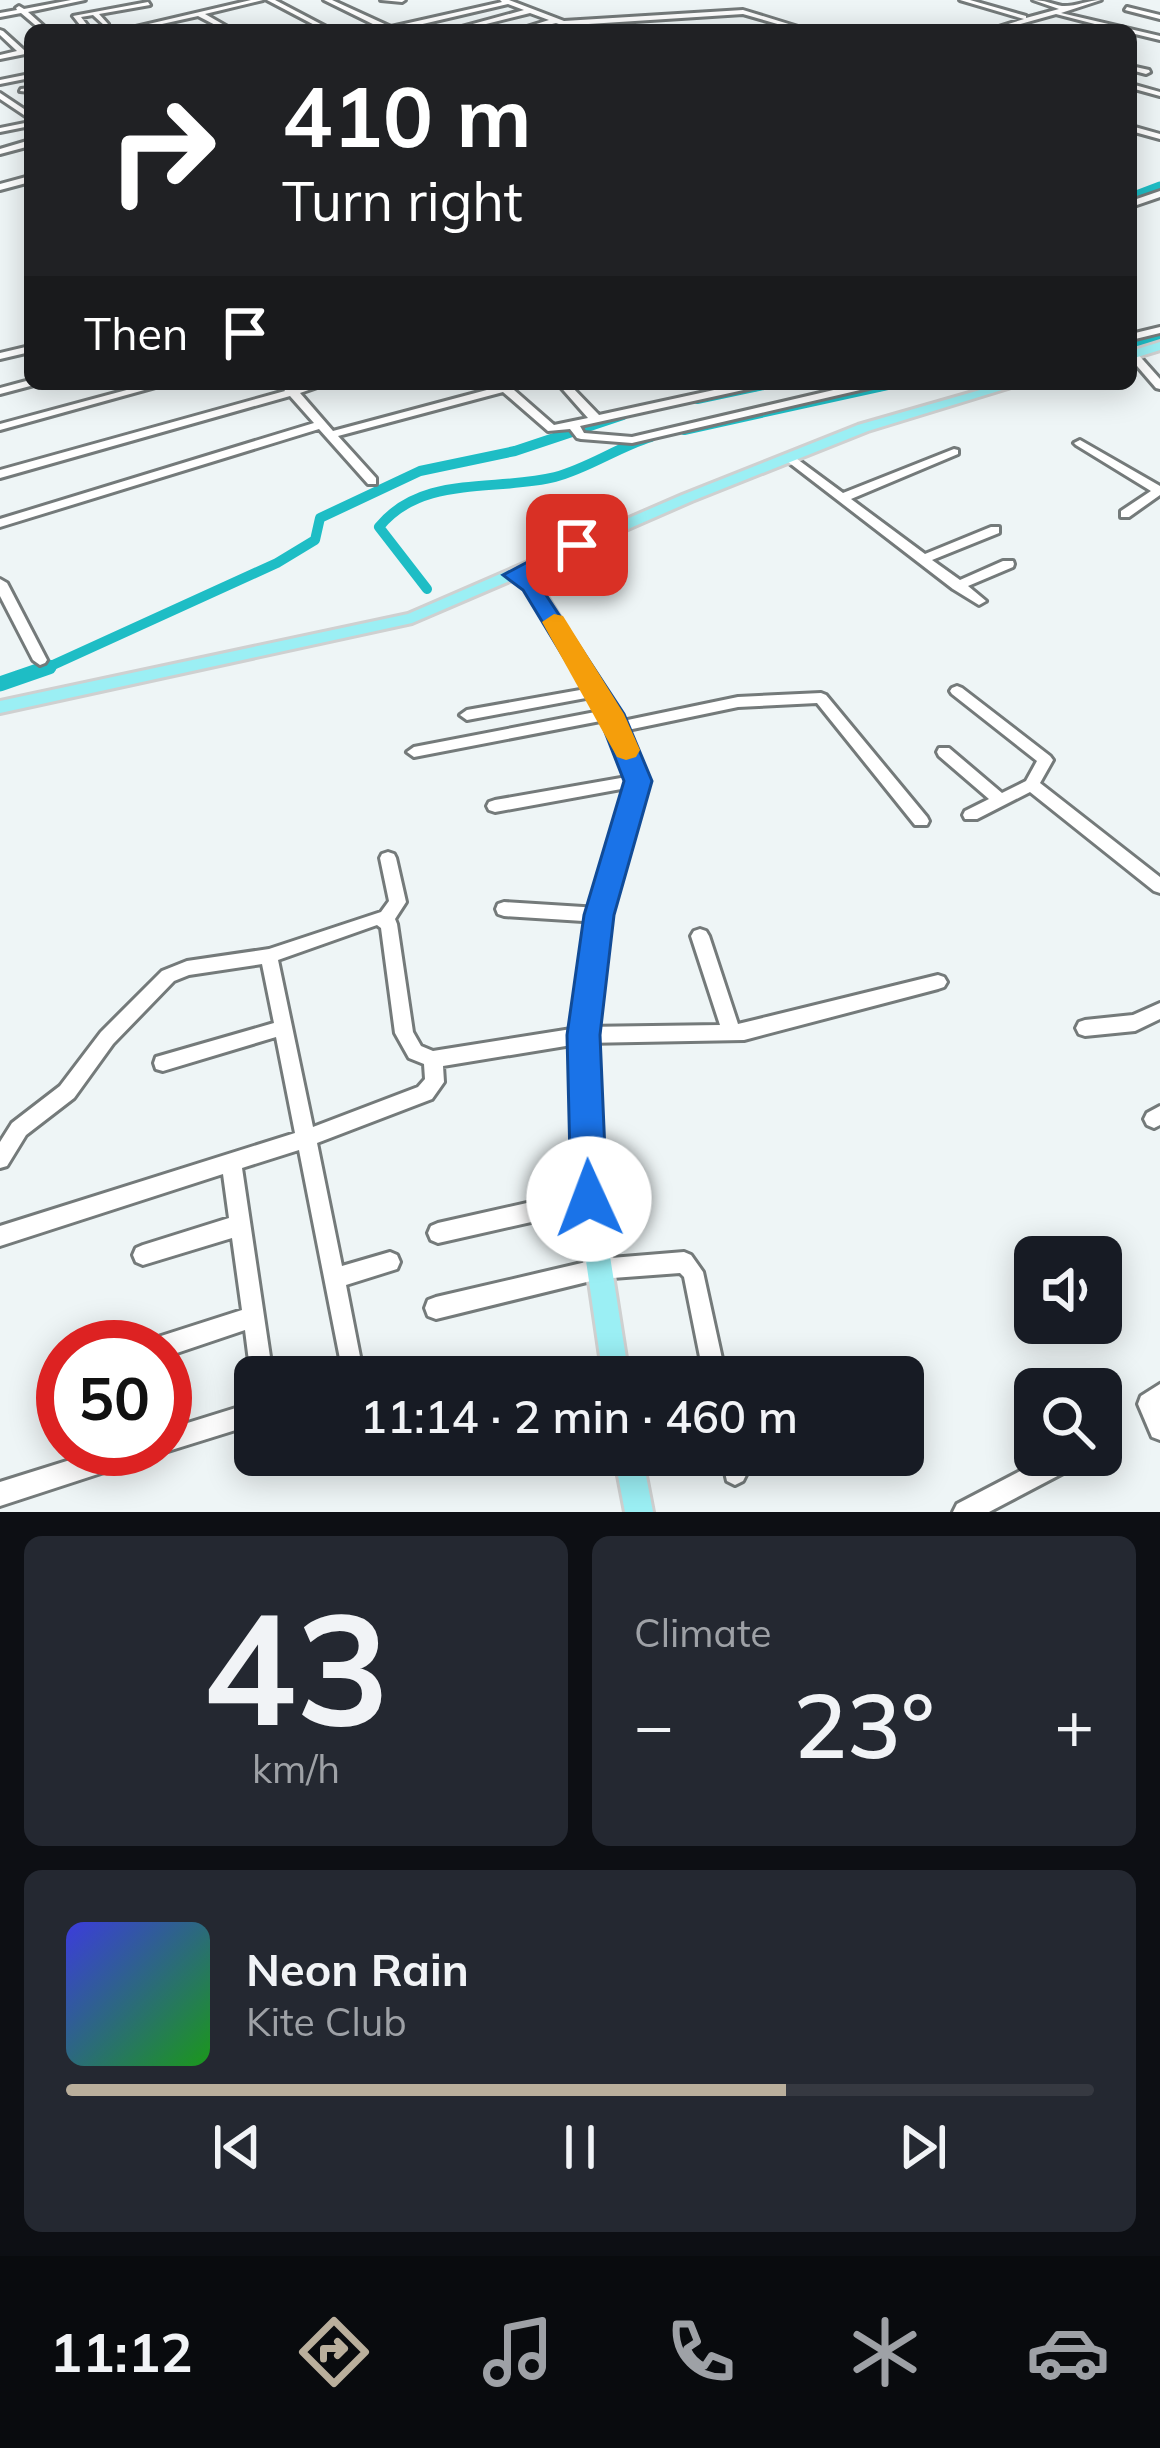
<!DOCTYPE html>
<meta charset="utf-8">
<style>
:root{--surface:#171b24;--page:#242831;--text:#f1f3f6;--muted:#9ea1a6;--line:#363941;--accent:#baaf9c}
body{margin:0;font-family:Mulish,sans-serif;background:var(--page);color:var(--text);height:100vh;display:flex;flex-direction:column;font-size:45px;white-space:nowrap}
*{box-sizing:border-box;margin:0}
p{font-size:39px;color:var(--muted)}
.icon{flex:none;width:66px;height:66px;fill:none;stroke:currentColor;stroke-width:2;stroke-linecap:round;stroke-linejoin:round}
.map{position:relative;height:1512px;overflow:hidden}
.details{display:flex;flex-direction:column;gap:24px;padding:24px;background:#0d0f14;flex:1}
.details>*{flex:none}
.top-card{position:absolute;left:24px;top:24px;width:1113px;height:366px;border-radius:18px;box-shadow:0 6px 30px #0003;background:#202124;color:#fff;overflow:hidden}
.controls{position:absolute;left:1014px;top:1236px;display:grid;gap:24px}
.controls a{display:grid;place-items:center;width:108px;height:108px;border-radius:18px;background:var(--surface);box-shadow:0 6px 30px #0003;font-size:60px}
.speed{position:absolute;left:36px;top:1320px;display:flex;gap:24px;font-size:60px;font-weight:700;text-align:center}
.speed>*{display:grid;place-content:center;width:156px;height:156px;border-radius:50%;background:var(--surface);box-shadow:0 6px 30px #0003;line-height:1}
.speed .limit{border:18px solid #d22;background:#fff;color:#111}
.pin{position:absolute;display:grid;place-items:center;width:102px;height:102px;color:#fff;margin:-51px;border-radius:24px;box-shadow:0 6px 18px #0006}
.me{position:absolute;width:132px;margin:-66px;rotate:358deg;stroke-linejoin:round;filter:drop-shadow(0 0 9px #0008)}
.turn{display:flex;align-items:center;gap:42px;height:252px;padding:0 60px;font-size:54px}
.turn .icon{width:156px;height:156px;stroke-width:2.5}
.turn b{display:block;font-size:84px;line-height:102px}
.then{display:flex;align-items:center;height:114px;padding:0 60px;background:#0003;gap:24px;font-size:45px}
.big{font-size:90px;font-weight:600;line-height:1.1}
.details .tile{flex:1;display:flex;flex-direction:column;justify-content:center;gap:18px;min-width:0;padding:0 42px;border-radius:18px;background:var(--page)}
.details .dial{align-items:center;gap:0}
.dial b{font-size:156px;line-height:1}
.song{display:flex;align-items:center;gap:36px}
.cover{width:144px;height:144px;border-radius:18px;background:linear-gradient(135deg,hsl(240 70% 55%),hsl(120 70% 35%))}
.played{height:12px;border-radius:6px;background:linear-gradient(90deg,var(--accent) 70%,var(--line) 70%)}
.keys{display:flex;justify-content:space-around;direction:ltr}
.heat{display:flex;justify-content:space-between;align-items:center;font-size:66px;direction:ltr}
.details .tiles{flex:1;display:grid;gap:24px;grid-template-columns:1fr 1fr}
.tile:last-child{grid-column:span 2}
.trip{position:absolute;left:234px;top:1356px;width:690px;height:120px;border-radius:18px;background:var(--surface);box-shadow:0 6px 30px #0003;font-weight:600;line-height:120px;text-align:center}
.tab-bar{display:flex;height:192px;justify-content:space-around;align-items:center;background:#090b0e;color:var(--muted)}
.tab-bar .icon{width:84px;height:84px}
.tab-bar .current{color:var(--accent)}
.tab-bar b{font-size:54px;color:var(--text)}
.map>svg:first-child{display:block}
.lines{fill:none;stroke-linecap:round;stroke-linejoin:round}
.canal-far2{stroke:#1ebdc5;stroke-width:9}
.canal-far1{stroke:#1ebdc5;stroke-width:10}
.canal{stroke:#1ebdc5;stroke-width:15}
.minor-casing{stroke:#747a7a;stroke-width:6}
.major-casing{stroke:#cfd0d0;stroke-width:6}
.minor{fill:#fff;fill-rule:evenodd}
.major{fill:#9beff4;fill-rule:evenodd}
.route{fill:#1a73e8;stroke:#114b97;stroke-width:3}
.slow{fill:#f59e0b}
</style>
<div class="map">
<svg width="1160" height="1512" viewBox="0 0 1160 1512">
<rect width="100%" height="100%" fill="#eef5f6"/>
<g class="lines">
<g class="canal-far2">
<path d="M 1131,197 L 1160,186"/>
<path d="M 1131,346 L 1160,335"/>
<path d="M 754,387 L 768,384"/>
<path d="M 878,387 L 892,384"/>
</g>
<g class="canal-far1">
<path d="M 697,399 L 768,384"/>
<path d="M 684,430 L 892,384"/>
<path d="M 427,589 L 379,527 C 422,474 495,492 555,477 C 589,468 618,447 651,437"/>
<path d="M 42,670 L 277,563 L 315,540 L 320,518 L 420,471 L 515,451 L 623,415"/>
</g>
<path class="canal" d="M 0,684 L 49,667"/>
<g class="minor-casing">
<g id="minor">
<path d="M 71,0 L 85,0 L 28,12 L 48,30 L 41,30 L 21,13 L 0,17 L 0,13 L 17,10 L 16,8 L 19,6 L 24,9 Z"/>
<path d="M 251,0 L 263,0 L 205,14 L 233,30 L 225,30 L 198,16 L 135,30 L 123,30 Z"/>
<path d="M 267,0 L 275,0 L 332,30 L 324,30 Z"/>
<path d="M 324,0 L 332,0 L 391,27 L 502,2 L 500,0 L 509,0 L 564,21 L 743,10 L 808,30 L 798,30 L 743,14 L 573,25 L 576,27 L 573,29 L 556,23 L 528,30 L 517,30 L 549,20 L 530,13 L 462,30 L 451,30 L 524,10 L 508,4 L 397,30 L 385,30 Z"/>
<path d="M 381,0 L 405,0 L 402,2 Z"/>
<path d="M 960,0 L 970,0 L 1026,16 L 1026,18 L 1059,9 L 1033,0 C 1044,0 1052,4 1062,6 C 1075,7 1088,0 1101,0 L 1061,13 L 1160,36 L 1160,40 L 1131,33 L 1131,30 L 1118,30 L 1056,14 L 999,30 L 989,30 L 1024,19 Z"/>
<path d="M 148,2 L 150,5 L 99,14 L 108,24 L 105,26 L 93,15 L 81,17 L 91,30 L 84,30 L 73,16 Z"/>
<path d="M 1127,7 L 1160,15 L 1160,19 L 1125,10 Z"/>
<path d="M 0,30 L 3,31 L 24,50 L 30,49 L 30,53 L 0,59 L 0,55 L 17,51 L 0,35 Z"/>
<path d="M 1131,66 L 1149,70 L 1150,72 L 1146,74 L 1131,70 Z"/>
<path d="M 30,74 L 30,78 L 0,84 L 0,80 Z"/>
<path d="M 1131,84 L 1160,92 L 1160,96 L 1131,88 Z"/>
<path d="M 30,88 L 30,92 L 20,91 L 21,89 Z"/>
<path d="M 0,93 L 30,113 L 30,119 L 0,99 Z"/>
<path d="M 30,122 L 30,126 L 0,132 L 0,128 Z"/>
<path d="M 1131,126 L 1160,134 L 1160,139 L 1131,131 Z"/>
<path d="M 27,141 L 30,141 L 30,146 L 0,154 L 0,149 Z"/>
<path d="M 30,176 L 30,182 L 0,190 L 0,184 Z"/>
<path d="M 1160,191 L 1160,197 L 1131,207 L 1131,201 Z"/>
<path d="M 1160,327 L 1160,333 L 1131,340 L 1131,334 Z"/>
<path d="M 30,346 L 30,352 L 0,359 L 0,353 Z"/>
<path d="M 1131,350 L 1135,351 L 1160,379 L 1160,389 L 1156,388 L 1131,359 Z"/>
<path d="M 30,380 L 30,384 L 34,385 L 0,394 L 0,388 Z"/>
<path d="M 149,384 L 166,384 L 0,430 L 0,424 Z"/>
<path d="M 283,384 L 291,384 L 295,388 L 309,384 L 326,384 L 300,393 L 333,431 L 498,387 L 496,384 L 507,384 L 554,425 L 588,418 L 558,384 L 569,384 L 599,415 L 742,384 L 762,384 L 757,387 L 580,426 L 584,433 L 632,437 L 859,384 L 878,384 L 873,387 L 632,443 L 581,439 L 577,438 L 570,429 L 548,431 L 503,392 L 338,436 L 376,478 L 376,484 L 368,484 L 319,429 L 0,527 L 0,519 L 314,423 L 290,396 L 0,478 L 0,470 L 285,391 L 282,386 Z"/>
<path d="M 1080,440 L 1160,486 L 1160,495 L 1129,517 L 1121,517 L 1121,511 L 1151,491 L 1076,445 L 1074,443 Z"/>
<path d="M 954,449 L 958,450 L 958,454 L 851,499 L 925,554 L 991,527 L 999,527 L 999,533 L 932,560 L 960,580 L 1003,561 L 1013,561 L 1014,564 L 1013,567 L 968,586 L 986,601 L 979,605 L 953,589 L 783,458 L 785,456 L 793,456 L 843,493 Z"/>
<path d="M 0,579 L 7,583 L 47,660 L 45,663 L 40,665 L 33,660 L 0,596 Z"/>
<path d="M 957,686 L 962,688 L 1050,756 L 1053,760 L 1040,783 L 1160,877 L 1160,893 L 1154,891 L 1030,792 L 977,819 L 965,819 L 963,815 L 965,811 L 989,799 L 939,756 L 937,752 L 939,748 L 949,748 L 1002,793 L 1026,781 L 1037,761 L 952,694 L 950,691 L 952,688 Z"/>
<path d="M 597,687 L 602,689 L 604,692 L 602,695 L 467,720 L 460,715 L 467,710 Z"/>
<path d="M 821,693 L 826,695 L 927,817 L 929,821 L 927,825 L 915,825 L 817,703 L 738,707 L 618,732 L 611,727 L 618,722 L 738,697 Z"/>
<path d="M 611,709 L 616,710 L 618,714 L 616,718 L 414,757 L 407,752 L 414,747 Z"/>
<path d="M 638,775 L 646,781 L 643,785 L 495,812 L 489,810 L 487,806 L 489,802 L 495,800 Z"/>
<path d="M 388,852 L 394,854 L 396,858 L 406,902 L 395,919 L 397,924 L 413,1032 L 421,1046 L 433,1051 L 584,1027 L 720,1025 L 691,936 L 694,931 L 700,929 L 706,931 L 709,936 L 738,1024 L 938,975 L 944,977 L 947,982 L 944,987 L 938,989 L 744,1040 L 584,1043 L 443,1066 L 444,1082 L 432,1099 L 317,1143 L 342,1266 L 390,1252 L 397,1255 L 400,1262 L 397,1269 L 346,1285 L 364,1377 L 344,1377 L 343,1374 L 299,1150 L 242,1168 L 273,1377 L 255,1377 L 255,1385 L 251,1377 L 245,1330 L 165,1357 L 165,1347 L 150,1347 L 153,1339 L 161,1336 L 242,1310 L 232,1238 L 143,1265 L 136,1262 L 133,1255 L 136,1248 L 143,1245 L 229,1218 L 223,1174 L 0,1246 L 0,1226 L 295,1133 L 276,1037 L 163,1071 L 156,1069 L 154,1063 L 156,1057 L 163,1055 L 274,1023 L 262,964 L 189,975 L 174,981 L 113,1044 L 74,1098 L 26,1135 L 7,1166 L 0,1168 L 0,1142 L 12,1123 L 60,1086 L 101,1032 L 162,971 L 187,961 L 269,949 L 381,912 L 389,901 L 380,858 L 382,854 ZM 377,925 L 381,928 L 395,1033 L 409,1058 L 424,1064 L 425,1079 L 418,1087 L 313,1127 L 278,960 Z"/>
<path d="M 504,902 L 599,908 L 605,910 L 607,915 L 605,920 L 599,922 L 504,916 L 498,914 L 496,909 L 498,904 Z"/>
<path d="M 1160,1003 L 1160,1019 L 1135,1031 L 1085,1036 L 1079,1034 L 1076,1028 L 1079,1022 L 1085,1020 L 1133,1015 Z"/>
<path d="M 1160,1106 L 1160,1125 L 1154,1128 L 1147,1125 L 1144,1119 L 1147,1113 Z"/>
<path d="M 589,1189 L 596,1192 L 599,1199 L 596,1206 L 589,1209 L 438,1243 L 431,1240 L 428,1233 L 431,1226 L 438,1223 Z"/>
<path d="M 684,1252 L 691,1255 L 703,1272 L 726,1377 L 704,1377 L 684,1277 L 680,1273 L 599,1279 L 436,1319 L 428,1316 L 425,1308 L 428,1300 L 436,1297 L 599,1259 Z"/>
<path d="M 1160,1384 L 1160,1440 L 1152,1437 L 1138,1404 L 1141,1396 Z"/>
<path d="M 255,1402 L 255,1424 L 165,1452 L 157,1449 L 165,1449 L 165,1430 Z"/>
<path d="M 105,1449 L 152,1449 L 149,1457 L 141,1460 L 0,1506 L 0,1482 Z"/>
<path d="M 721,1455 L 743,1455 L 747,1473 L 743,1481 L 735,1485 L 727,1481 Z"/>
<path d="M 1063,1455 L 1069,1464 L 1065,1472 L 989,1512 L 953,1512 L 957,1504 L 1049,1456 Z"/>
</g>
</g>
<g class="major-casing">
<g id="major">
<path d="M 1160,342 L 1160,350 L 1131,359 L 1131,351 Z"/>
<path d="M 1001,384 L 1021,384 L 868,431 L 692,501 L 525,574 L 538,582 L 620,714 L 647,781 L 609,915 L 595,1035 L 601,1199 L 629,1377 L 603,1377 L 577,1199 L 573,1035 L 589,915 L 629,781 L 602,714 L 526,588 L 512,580 L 412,623 L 0,713 L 0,701 L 408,614 L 682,495 L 858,425 Z"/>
<path d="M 614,1455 L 642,1455 L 653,1512 L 625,1512 Z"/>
</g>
</g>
<use href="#minor" class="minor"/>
<use href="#major" class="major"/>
</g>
<path class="route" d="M 569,540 L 589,545 L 533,575 L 624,714 L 652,781 L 614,915 L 600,1035 L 607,1199 L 602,1211 L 589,1216 L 576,1211 L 571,1199 L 567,1035 L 584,915 L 624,781 L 598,714 L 523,590 L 503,575 Z"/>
<path class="slow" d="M 554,614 L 563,616 L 624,714 L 640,750 L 636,757 L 626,760 L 617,757 L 542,622 Z"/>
</svg>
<div class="controls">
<a><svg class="icon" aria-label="sound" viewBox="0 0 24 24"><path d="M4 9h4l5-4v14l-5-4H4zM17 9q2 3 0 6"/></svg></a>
<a><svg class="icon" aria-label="search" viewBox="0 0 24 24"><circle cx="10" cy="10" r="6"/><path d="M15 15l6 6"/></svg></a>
</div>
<div class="speed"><div class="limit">50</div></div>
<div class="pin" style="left:577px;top:545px;background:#d93025"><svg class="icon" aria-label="arrive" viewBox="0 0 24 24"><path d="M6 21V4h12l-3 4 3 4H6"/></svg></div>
<svg class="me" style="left:589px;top:1199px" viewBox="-20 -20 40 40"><circle r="19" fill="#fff"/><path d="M0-13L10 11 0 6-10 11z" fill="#1a73e8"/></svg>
<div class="trip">11:14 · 2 min · 460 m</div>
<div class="top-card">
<div class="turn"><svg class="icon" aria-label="right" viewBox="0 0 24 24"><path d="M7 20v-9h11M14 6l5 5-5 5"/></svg><div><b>410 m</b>Turn right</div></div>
<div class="then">Then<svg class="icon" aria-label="arrive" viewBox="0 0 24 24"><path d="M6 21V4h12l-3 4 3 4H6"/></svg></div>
</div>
</div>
<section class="details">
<div class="tiles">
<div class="tile dial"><b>43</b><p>km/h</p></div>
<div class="tile"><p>Climate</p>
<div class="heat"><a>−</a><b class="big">23°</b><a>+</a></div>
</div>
<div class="tile">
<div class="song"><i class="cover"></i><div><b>Neon Rain</b><p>Kite Club</p></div></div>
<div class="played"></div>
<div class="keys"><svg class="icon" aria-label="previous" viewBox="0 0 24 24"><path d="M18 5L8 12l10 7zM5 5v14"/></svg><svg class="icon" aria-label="pause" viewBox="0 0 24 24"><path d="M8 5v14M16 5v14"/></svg><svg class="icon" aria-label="next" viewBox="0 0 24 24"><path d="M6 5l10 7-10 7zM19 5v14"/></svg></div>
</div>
</div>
</section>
<nav class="tab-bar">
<b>11:12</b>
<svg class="icon current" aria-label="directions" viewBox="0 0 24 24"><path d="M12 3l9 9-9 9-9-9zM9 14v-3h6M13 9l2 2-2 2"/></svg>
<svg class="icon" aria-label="music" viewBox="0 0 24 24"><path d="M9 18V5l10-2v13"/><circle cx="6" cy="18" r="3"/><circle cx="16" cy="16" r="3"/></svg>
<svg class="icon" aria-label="phone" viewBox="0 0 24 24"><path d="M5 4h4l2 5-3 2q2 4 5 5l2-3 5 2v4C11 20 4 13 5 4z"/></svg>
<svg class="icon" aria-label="climate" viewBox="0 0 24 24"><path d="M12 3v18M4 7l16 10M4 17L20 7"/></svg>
<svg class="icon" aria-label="car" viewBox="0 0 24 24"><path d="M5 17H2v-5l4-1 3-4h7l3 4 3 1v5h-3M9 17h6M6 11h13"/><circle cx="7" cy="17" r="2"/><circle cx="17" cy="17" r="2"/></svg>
</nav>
